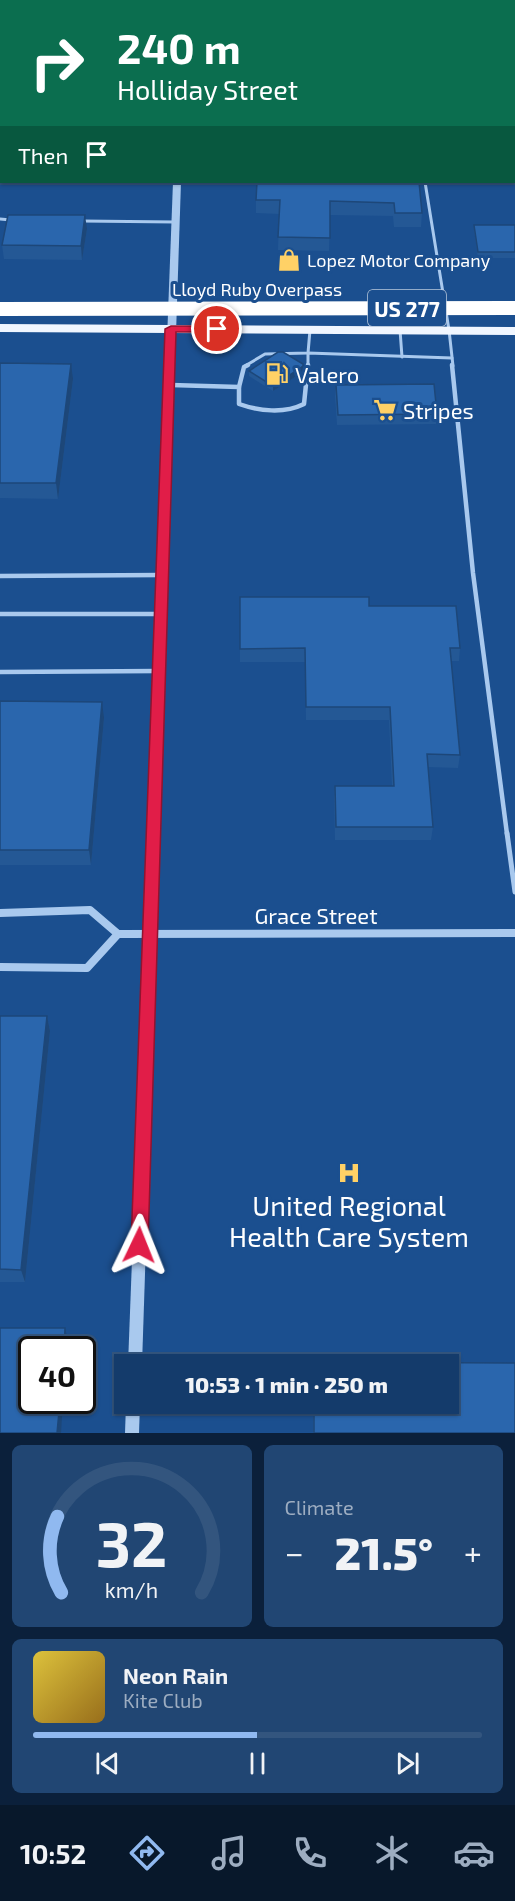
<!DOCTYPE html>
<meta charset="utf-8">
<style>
:root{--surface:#143b6b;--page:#214673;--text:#f1f3f6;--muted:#9dadc1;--line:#33557e;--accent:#90b9f0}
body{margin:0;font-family:"Exo 2",sans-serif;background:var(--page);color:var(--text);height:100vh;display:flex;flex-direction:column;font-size:22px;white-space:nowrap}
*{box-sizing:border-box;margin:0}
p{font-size:20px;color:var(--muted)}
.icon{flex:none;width:33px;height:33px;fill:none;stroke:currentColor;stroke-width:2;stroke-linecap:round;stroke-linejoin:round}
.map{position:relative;height:1433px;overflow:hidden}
.details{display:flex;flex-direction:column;gap:12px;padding:12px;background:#0b203b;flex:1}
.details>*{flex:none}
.guide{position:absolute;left:0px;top:0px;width:516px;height:183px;box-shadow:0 2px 4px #0004,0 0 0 2px var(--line);background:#0b6e4f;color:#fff;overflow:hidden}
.speed{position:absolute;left:18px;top:1336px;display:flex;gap:12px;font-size:30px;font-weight:700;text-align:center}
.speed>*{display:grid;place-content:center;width:78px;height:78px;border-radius:50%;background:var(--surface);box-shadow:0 2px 4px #0004,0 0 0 2px var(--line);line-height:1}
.speed .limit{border:3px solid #111;border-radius:9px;background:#fff;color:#111}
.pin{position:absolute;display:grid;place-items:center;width:51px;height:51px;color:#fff;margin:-26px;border:3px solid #fff;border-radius:50%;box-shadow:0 2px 6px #0007}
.me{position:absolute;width:66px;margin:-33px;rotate:2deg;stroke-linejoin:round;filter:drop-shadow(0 0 4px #0008)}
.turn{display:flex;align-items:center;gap:21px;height:126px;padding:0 18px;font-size:27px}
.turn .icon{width:78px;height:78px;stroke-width:2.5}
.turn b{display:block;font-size:42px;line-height:51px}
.then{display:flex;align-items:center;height:57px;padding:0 18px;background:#0003;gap:12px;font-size:22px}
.big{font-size:45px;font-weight:800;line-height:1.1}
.details .tile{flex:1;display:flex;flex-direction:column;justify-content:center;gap:9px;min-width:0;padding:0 21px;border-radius:9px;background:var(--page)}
.details .dial{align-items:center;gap:0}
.dial svg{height:156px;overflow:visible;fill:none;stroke:var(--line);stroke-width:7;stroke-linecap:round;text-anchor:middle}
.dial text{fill:var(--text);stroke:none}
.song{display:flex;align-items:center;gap:18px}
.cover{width:72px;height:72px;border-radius:9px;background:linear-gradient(135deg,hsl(50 70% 55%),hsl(40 70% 35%))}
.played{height:6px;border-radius:3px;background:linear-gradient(90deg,var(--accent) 50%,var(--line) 50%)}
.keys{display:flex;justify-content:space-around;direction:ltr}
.heat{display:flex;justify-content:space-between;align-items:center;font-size:33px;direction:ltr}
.details .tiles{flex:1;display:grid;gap:12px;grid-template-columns:1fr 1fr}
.tile:last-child{grid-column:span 2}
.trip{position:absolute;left:114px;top:1354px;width:345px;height:60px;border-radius:0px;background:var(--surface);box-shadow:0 2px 4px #0004,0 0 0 2px var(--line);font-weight:800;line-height:60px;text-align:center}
.tab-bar{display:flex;height:96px;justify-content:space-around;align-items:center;background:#08182b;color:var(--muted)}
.tab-bar .icon{width:42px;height:42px}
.tab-bar .selected{color:var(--accent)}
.tab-bar b{font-size:27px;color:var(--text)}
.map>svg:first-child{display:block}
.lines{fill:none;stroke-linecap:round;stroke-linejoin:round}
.service-far2{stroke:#a9c9ee;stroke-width:3}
.service-far1{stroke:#a9c9ee;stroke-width:4.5}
.service{stroke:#a9c9ee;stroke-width:5}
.minor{stroke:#a9c9ee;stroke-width:8}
.tertiary{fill:#a9c9ee;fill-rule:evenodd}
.primary{fill:#f0f6ff;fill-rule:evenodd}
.motorway-bridge{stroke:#fff;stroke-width:14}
.wall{fill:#245895}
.shaded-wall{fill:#1d4779}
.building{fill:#2a66ad;stroke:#1d4779;stroke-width:1.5}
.route{fill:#e11d48;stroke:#92132f;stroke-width:1.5}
.labels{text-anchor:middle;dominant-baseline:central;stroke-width:6;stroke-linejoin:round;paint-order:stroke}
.far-poi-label{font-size:18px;fill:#fff;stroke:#1b4f8f;text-anchor:start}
.far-street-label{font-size:18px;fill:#fff;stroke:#1b4f8f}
.shield{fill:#1b4f8f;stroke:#bbcadd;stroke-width:1.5}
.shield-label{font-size:21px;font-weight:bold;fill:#fff}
.poi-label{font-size:22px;fill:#fff;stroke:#1b4f8f;text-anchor:start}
.street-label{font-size:22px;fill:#fff;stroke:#1b4f8f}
.near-poi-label{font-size:27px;fill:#fff;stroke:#1b4f8f}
</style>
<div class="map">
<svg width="515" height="1433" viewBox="0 0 515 1433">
<rect width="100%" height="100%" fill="#1b4f8f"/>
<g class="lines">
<g class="service-far2">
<path d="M 0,31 L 2,25"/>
<path d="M 425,182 L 449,330 L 453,366"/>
<path d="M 0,219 L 11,220"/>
<path d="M 82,221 L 175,222"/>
<path d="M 400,330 L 402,357"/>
<path d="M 245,366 L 265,354 L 308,353 L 310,330"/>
<path d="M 308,366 L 308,353 L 452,358"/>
</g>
<g class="service-far1">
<path d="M 452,365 L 473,573 L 507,834"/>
<path d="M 171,385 L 239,387 L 239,404 C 259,411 284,414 304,404 L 308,365"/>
<path d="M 239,387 L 244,367 L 248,365"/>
<path d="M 0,576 L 162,575"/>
<path d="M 0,614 L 161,614"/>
<path d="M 0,672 L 159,671"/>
</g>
<path class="service" d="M 507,833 L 515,892"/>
<g class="minor">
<path d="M 0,913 L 90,910 L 118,934 L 515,933"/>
<path d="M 0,967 L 87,968 L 118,934"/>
</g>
<g class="tertiary">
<rect x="183" y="0" width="6" height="2"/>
<path d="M 173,182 L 181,182 L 142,1365 L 128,1365 Z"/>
<path d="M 126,1404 L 140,1404 L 139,1433 L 125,1433 Z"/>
</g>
<path class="primary" d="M 0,324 L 515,327 L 515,335 L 0,332 Z"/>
<path class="motorway-bridge" d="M 0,309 L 515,308"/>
</g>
<g class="wall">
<path d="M 2,67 L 2,108 L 0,108 L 0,74 Z"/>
<path d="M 419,182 L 422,213 L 421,227 L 394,227 L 393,216 L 330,215 L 329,251 L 278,250 L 279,214 L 256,213 L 256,200 Z"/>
<path d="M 474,225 L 515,225 L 515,258 L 478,258 L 474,230 Z"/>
<path d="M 87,229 L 82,260 L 4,259 L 2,245 Z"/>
<path d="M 0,363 L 73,379 L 58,499 L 0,498 Z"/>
<path d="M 303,364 L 303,372 L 273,391 L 249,376 L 249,371 Z"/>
<path d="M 336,385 L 437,414 L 436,424 L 337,425 L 335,395 Z"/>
<path d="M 240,597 L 369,606 L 460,648 L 459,661 L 451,661 L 460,755 L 458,768 L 428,767 L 433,827 L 431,840 L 335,840 L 334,799 L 335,786 L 392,786 L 389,720 L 306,720 L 305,662 L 240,662 Z"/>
<path d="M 0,701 L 104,718 L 91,865 L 0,865 Z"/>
<path d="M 0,1016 L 47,1016 L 50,1031 L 25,1282 L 0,1282 Z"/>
<path d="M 313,1404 L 448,1404 L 515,1433 L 313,1433 Z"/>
</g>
<g class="shaded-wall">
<path d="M 0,10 L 2,10 L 2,20 L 0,21 Z"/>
<path d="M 85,215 L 87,229 L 82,260 L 81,246 Z"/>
<path d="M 71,364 L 73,379 L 58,499 L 56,483 Z"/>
<path d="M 303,366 L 303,372 L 273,391 L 273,386 Z"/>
<path d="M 102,702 L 104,718 L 91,865 L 89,850 Z"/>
<path d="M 47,1016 L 50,1031 L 25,1282 L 21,1270 Z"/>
<path d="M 65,1328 L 68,1340 L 67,1350 L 64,1350 Z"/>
<path d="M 60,1401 L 63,1401 L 61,1433 L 57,1433 Z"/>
</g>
<g class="building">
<path d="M 62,0 L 115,0 L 114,2 L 61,2 Z"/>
<path d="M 497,0 L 515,0 L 515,87 L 514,2 L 497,2 Z"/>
<path d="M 2,67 L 2,96 L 0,96 L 0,74 Z"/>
<path d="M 257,182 L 419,182 L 422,213 L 395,213 L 394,203 L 330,201 L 330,238 L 278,237 L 280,200 L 256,200 Z"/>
<path d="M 8,215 L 85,215 L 81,246 L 2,245 Z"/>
<path d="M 474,225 L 515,225 L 515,252 L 478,252 Z"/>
<path d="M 278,352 L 283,352 L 303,364 L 303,366 L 273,386 L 249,371 Z"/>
<path d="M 0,363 L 71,364 L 56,483 L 0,483 Z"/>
<path d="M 434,384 L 437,414 L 338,415 L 336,385 Z"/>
<path d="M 240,597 L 369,597 L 369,606 L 456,606 L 460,648 L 450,648 L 460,755 L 427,754 L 433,827 L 336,827 L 335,786 L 394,786 L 390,707 L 306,707 L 305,648 L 240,649 Z"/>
<path d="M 0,701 L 102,702 L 89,850 L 0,850 Z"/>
<path d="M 0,1016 L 47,1016 L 21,1270 L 0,1269 Z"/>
<path d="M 0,1328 L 65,1328 L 64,1350 L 32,1350 L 32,1401 L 60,1401 L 57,1433 L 0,1433 Z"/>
<path d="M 314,1362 L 515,1363 L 515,1433 L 314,1433 L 314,1404 L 448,1404 L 448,1365 L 314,1365 Z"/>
</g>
<path class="route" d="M 171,326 L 217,326 L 223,329 L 217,332 L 176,332 L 148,1245 L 145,1251 L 139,1253 L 133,1251 L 131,1245 L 165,329 Z"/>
<defs>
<g id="shop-bare" transform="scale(1.8)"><path d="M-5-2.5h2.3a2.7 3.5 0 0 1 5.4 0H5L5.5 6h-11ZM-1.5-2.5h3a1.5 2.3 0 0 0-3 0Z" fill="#ffd166" stroke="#1b4f8f" stroke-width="2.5" paint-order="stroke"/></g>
<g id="fuel-bare" transform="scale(1.8)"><path d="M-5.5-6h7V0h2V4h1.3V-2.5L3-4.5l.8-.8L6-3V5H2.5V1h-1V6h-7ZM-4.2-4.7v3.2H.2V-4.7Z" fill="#ffd166" stroke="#1b4f8f" stroke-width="2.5" paint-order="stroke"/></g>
<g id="supermarket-bare" transform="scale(1.8)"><path d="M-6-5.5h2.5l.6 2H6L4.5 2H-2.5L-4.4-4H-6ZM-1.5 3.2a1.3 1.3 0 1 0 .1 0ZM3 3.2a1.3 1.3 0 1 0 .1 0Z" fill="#ffd166" stroke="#1b4f8f" stroke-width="2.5" paint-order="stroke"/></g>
<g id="hospital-bare" transform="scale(1.8)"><path d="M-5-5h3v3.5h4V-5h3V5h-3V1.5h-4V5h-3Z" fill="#ffd166" stroke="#1b4f8f" stroke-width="2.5" paint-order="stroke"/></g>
</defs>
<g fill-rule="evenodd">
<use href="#shop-bare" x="289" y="260"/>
<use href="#fuel-bare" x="277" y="374"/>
<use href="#supermarket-bare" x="385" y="410"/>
<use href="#hospital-bare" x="349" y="1173"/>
</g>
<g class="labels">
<g class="far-poi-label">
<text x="307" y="260">Lopez Motor Company</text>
</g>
<g class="far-street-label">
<text x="257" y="289">Lloyd Ruby Overpass</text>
</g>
<rect class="shield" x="368" y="290" width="78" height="36" rx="4.5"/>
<g class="shield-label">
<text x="407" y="308">US 277</text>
</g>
<g class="poi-label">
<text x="295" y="374">Valero</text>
<text x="403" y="410">Stripes</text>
</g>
<g class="street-label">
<text x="316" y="915">Grace Street</text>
</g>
<g class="near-poi-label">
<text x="349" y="1205">United Regional<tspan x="349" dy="31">Health Care System</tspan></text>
</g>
</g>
</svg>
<div class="speed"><div class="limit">40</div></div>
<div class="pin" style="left:217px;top:329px;background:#d93025"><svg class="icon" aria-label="arrive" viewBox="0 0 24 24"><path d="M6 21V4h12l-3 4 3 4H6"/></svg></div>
<svg class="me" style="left:139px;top:1245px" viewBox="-20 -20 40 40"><path d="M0-17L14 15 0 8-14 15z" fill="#e11d48" stroke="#fff" stroke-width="4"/></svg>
<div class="trip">10:53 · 1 min · 250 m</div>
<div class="guide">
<div class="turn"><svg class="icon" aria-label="right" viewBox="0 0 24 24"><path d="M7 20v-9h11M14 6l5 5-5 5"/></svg><div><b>240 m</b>Holliday Street</div></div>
<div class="then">Then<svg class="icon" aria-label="arrive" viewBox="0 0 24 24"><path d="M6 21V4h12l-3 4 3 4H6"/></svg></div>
</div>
</div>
<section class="details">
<div class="tiles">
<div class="tile dial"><svg viewBox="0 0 100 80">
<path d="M14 69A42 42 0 1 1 86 69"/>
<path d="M14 69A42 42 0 0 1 12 30" stroke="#90b9f0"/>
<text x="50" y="56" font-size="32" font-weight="700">32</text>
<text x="50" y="72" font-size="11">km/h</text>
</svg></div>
<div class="tile"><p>Climate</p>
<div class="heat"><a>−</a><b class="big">21.5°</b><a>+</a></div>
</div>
<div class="tile">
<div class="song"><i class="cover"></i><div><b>Neon Rain</b><p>Kite Club</p></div></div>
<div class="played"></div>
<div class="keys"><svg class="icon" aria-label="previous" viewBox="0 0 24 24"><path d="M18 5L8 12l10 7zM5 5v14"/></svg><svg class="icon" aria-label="pause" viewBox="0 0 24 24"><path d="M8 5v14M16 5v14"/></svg><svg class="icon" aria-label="next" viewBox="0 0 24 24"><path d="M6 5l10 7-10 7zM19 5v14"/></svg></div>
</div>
</div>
</section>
<nav class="tab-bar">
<b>10:52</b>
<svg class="icon selected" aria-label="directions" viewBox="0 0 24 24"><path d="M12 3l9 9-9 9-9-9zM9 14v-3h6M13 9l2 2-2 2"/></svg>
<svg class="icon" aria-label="music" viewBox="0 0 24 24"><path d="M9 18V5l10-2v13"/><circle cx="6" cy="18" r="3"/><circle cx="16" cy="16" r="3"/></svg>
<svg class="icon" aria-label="phone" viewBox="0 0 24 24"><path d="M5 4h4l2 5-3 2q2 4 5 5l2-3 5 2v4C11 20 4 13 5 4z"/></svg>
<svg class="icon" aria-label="climate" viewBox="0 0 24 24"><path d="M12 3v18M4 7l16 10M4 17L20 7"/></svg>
<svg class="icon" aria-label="car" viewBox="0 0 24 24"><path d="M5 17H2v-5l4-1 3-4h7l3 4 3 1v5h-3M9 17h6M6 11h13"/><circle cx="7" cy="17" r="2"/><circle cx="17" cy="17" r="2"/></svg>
</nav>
